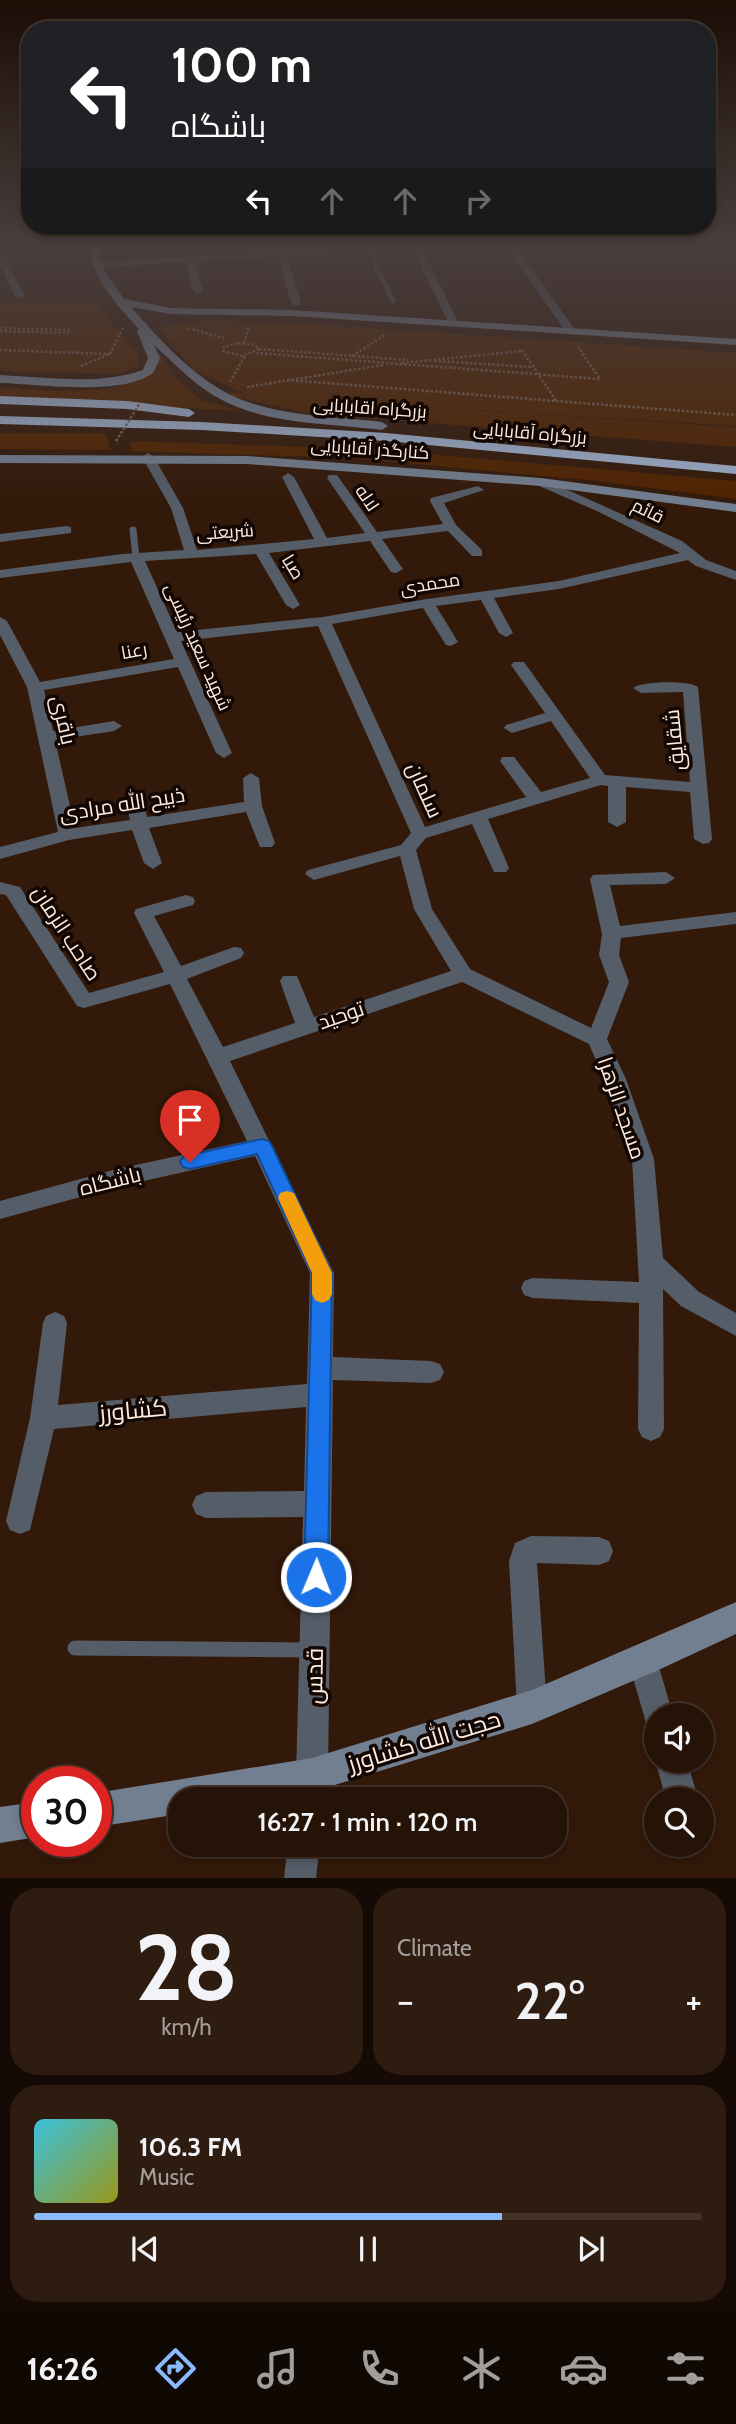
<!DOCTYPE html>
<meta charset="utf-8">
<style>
:root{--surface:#261307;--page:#2e1c11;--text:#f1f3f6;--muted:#a49e9b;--line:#423228;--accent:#8abafc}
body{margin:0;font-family:Cabin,Cairo,sans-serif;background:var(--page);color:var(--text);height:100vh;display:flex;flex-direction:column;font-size:26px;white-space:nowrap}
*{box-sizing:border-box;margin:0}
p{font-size:23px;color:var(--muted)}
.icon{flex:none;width:38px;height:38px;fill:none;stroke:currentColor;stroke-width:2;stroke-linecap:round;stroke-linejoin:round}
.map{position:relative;height:1878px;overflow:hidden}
.panel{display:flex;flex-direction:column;gap:10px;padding:10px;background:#150a04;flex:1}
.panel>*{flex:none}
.top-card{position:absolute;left:21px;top:21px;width:695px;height:214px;border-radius:28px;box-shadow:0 4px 10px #0003,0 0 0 2px var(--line);background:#202124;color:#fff;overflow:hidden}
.tools{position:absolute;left:644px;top:1703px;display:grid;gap:14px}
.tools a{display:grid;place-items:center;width:70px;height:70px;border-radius:50%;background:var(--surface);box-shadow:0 4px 10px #0003,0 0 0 2px var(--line);font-size:35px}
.speed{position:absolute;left:21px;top:1766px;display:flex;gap:14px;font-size:35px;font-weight:700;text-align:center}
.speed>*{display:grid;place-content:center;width:91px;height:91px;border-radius:50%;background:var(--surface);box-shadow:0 4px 10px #0003,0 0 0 2px var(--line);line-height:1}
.speed .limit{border:10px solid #d22;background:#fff;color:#111}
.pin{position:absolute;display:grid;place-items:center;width:60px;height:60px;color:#fff;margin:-72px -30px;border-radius:50% 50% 50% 0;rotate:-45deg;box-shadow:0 0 7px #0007}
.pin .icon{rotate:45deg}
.me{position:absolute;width:77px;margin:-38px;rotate:1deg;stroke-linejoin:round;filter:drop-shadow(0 0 5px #0008)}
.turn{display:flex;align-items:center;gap:24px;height:147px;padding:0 35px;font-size:32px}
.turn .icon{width:91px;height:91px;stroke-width:2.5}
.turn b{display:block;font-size:49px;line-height:60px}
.lanes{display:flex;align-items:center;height:66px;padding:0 35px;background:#0003;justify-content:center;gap:35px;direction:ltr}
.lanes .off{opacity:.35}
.big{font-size:52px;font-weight:600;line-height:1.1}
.panel .card{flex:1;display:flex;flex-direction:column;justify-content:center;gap:10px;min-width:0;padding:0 24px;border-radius:28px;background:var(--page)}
.panel .dial{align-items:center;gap:0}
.dial b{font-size:91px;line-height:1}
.song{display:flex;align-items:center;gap:21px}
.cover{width:84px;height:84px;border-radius:10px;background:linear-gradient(135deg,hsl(190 70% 55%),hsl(60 70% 35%))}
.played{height:7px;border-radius:4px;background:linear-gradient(90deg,var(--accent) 70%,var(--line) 70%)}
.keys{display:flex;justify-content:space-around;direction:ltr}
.heat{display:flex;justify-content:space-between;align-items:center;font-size:38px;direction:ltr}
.panel .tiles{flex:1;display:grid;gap:10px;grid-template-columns:1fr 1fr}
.card:last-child{grid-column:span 2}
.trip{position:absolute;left:168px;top:1787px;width:399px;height:70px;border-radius:28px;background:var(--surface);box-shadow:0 4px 10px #0003,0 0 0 2px var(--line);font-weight:600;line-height:70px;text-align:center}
.dock{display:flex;height:112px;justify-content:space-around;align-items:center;background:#0f0803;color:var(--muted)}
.dock .icon{width:49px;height:49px}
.dock .selected{color:var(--accent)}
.dock b{font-size:32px;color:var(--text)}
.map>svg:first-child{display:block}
.green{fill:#502300}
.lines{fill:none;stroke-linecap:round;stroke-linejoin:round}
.path{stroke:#786254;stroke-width:2.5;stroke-dasharray:2.5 2;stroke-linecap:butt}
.lane-far2{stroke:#555d68;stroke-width:5}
.lane-far1{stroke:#555d68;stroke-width:7}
.lane{stroke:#555d68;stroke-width:15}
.street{fill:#555d68;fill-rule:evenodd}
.secondary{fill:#727f91;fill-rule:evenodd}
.highway{fill:#9db1ce;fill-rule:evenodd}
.path-bridge{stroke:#786254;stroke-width:2.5;stroke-dasharray:2.5 2;stroke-linecap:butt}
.route{fill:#1a73e8;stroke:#114b97;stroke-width:2}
.slow{fill:#f59e0b}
.labels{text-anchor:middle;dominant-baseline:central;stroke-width:7;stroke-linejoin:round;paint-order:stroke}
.far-street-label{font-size:18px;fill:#feece2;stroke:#120703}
.street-label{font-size:21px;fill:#feece2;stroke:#120703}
.near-street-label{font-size:24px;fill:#feece2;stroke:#120703}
</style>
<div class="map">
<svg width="736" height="1878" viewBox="0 0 736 1878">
<rect width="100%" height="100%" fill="#321909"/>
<g class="green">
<path d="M 0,302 L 96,304 L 136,351 L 139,366 L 118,374 L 0,371 Z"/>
<path d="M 203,321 L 296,323 L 736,353 L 736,426 L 264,397 L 736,427 L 736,447 L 313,414 L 230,396 L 225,393 L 243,393 L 194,370 L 157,327 Z"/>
<path d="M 158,352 L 174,376 L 200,400 L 242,411 L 0,398 L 0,388 C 52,389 115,401 158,367 Z"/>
<path d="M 0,433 L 105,433 L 111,450 L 0,449 Z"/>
<path d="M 130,441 L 372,449 L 736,481 L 736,499 L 597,481 L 351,458 L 131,451 Z"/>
</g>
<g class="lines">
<g class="path">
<path d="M 0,328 L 70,330 L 68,333"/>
<path d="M 188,328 L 224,338"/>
<path d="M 0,331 L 68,333"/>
<path d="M 238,343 L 255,345 L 259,349 L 242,356 L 223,351 L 224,347 Z"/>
<path d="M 244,343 L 249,327"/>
<path d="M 259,349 L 408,360"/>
<path d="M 0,350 L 110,354"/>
<path d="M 522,350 L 557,402"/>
<path d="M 256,353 L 600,379 L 578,347"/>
<path d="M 352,356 L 385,335"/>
<path d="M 434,361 L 531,367"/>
<path d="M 402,363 L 522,351"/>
<path d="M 81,366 L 110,354 L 123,327"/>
<path d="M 287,380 L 736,415"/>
<path d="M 230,382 L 245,356"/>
<path d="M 247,387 L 383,365"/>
</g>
<path class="lane-far2" d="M 368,248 L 393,301"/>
<path class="lane-far1" d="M 133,530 L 136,557"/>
<path class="lane" d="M 75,1648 L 311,1650"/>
<g class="street">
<path d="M 354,246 L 403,246 L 398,249 L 287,256 L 301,303 L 296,306 L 291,303 L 278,256 L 195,262 L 203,291 L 198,294 L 193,291 L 186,262 L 96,268 L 91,265 L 96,262 Z"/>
<path d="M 411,246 L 421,246 L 459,324 L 458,326 L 449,324 Z"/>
<path d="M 505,246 L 515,246 L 576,331 L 575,333 L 567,333 Z"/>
<path d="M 0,254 L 5,257 L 25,296 L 23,298 L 15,296 L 0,266 Z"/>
<path d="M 148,453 L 154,457 L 183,508 L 197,550 L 314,539 L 282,477 L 288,473 L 294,477 L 327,538 L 365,533 L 327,478 L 329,475 L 337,475 L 377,532 L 443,524 L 430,501 L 431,498 L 478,486 L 484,490 L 444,503 L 456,525 L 482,550 L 482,556 L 472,556 L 448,531 L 382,539 L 403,569 L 396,573 L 391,572 L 370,541 L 269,553 L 300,605 L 293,609 L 286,605 L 256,554 L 145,561 L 177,632 L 323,617 L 427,599 L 559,581 L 680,553 L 599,512 L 537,485 L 537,479 L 541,478 L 682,541 L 706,560 L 736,571 L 736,580 L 696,566 L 688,560 L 559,589 L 494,598 L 513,633 L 506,637 L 499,633 L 481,600 L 436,606 L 458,642 L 451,646 L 446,645 L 423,608 L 332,624 L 425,827 L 526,797 L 500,761 L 502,757 L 514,757 L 541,792 L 590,778 L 551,721 L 512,733 L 504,728 L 506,725 L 545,713 L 511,665 L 514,662 L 524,662 L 605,775 L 690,782 L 683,692 L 641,693 L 633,688 C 641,681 690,680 698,687 L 712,839 L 709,843 L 703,844 L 694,839 L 690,792 L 626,787 L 626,822 L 617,827 L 608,822 L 608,786 L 601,785 L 488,819 L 509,868 L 506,872 L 494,872 L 472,824 L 426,838 L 416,850 L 432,909 L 470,969 L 591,1028 L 609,982 L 599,955 L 602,934 L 590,879 L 593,875 L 666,872 L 675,878 L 666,884 L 610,885 L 620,926 L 736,912 L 736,924 L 621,938 L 619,955 L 629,982 L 607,1039 L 626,1079 L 654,1159 L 663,1258 L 699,1292 L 736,1313 L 736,1336 L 681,1306 L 663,1289 L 664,1429 L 660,1437 L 651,1441 L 642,1437 L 638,1429 L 639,1303 L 533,1298 L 524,1295 L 521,1288 L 524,1281 L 533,1278 L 639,1282 L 632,1159 L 604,1079 L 589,1044 L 462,982 L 230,1061 L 334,1273 L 333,1357 L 431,1361 L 440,1364 L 444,1372 L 440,1380 L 431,1383 L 333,1380 L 328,1775 L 325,1799 L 293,1799 L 296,1775 L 303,1517 L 206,1518 L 196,1514 L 192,1505 L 196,1496 L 206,1492 L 304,1491 L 306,1407 L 54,1429 L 30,1530 L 20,1534 L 10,1530 L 6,1521 L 30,1418 L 43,1323 L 46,1316 L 55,1312 L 64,1316 L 67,1323 L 58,1405 L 307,1384 L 310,1273 L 255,1156 L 117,1187 L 0,1219 L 0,1201 L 117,1169 L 247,1141 L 170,984 L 84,1008 L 77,1006 L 6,895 L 0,894 L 0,882 L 20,887 L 89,993 L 164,972 L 134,913 L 136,909 L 186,895 L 193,897 L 195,901 L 193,905 L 154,916 L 181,966 L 234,947 L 241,948 L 244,953 L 241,958 L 187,979 L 223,1047 L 295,1023 L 280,981 L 283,976 L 297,976 L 314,1017 L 451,971 L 414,909 L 400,856 L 314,880 L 305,874 L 308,870 L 401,845 L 411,833 L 318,626 L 181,641 L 232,753 L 224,758 L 216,753 L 178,667 L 44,690 L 53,731 L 114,721 L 122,726 L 114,731 L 55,740 L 75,828 L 130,820 L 126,802 L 135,797 L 144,802 L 147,817 L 244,802 L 243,778 L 251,773 L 259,778 L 262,806 L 275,843 L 272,847 L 260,847 L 246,812 L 149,828 L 162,863 L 153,869 L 144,863 L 132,830 L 69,840 L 0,859 L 0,847 L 58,832 L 27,687 L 0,635 L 0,617 L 7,621 L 40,682 L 174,659 L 131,562 L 0,578 L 0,570 L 122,554 L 184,550 L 171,508 L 142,457 Z"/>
<path d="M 66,526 L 71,527 L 71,533 L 0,542 L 0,534 Z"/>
<path d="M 531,1536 L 599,1537 L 609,1541 L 613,1551 L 609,1561 L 599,1565 L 537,1563 L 547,1707 L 543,1718 L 532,1722 L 521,1718 L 517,1707 L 509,1561 L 515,1543 Z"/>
<path d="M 643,1646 L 654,1650 L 673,1715 L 656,1715 L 656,1730 L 647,1726 L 628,1661 L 632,1650 Z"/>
<path d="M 656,1758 L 656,1760 L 687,1760 L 698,1799 L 666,1799 L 655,1760 Z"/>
<path d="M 288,1844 L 320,1844 L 316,1878 L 284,1878 Z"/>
</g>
<g class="secondary">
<path d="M 89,246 L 99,246 L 102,267 L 124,299 L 171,308 L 292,310 L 736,339 L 736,345 L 292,316 L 171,314 L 131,307 C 159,339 194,378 233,396 C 278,417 334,416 382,422 L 388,426 L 382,430 C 331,423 269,425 222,400 C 196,387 175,364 154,345 L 160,358 L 154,372 C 124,397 38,384 0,383 L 0,375 C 48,377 97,386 143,370 L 148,358 L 137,331 L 139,329 C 116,304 93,280 89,246 Z"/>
<path d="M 0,455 L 247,456 L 541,478 L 736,504 L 736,512 L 541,486 L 247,464 L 0,463 Z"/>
<path d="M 736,1602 L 736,1634 L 654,1672 L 532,1724 L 312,1792 L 270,1799 L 180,1799 L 180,1814 L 96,1827 L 96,1793 L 312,1758 L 532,1690 Z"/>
<path d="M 37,1802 L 37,1837 L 0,1843 L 0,1807 Z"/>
</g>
<g class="highway">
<path d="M 0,396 L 127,401 L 189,409 L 195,413 L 189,417 L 127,409 L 0,404 Z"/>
<path d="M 0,416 L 202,422 L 386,433 L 736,466 L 736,474 L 386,441 L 202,430 L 0,424 Z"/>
</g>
<path class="path-bridge" d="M 116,441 L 140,403"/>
</g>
<linearGradient id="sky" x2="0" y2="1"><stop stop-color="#1c0e05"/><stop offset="0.48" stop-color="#493e3e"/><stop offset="1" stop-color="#493e3e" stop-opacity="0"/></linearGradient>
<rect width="736" height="509" fill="url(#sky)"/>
<path class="route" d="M 262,1139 L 269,1141 L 272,1146 L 332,1273 L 328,1577 L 324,1585 L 316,1588 L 308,1585 L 304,1577 L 312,1273 L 257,1154 L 190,1169 L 183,1167 L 180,1162 L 183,1157 L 190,1155 Z"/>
<path class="slow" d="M 287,1191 L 294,1193 L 332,1273 L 332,1294 L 329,1300 L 322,1303 L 315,1300 L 312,1294 L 312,1273 L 278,1198 L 280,1193 Z"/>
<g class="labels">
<g class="far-street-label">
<text transform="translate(370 408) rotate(4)">بزرگراه اقابابایی</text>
<text transform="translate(530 433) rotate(5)">بزرگراه آقابابایی</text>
<text transform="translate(370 449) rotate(4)">کنارگذر آقابابایی</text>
<text transform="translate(367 498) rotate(56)">لاله</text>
<text transform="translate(648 511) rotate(26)">قائم</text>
<text transform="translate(225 532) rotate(-4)">شریعتی</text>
<text transform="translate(293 567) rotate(59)">صبا</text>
<text transform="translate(430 584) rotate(-9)">محمدی</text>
<text transform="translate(198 647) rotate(66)">شهید سعید رئیسی</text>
<text transform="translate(134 651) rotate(-10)">رعنا</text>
</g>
<g class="street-label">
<text transform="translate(64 720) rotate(77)">باقری</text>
<text transform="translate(674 740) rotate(-95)">شقایق</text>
<text transform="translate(425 790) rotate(66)">سلمان</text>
<text transform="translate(122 804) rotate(-9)">ذبیح الله مرادی</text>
<text transform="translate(67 933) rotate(57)">صاحب الزمان</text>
<text transform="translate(341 1015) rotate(-19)">توحید</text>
<text transform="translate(622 1108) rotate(71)">مسجد الزهرا</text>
<text transform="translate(110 1181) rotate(-14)">باشگاه</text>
</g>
<g class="near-street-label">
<text transform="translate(133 1410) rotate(-5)">کشاورز</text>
<text transform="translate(314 1676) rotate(-89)">قدس</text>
<text transform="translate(424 1741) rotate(-17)">حجت الله کشاورز</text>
</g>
</g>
</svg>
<div class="tools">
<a><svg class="icon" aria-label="sound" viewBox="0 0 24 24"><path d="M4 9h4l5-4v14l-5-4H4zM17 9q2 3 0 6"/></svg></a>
<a><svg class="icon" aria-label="search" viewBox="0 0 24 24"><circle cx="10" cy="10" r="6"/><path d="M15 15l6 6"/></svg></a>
</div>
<div class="speed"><div class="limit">30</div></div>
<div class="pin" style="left:190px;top:1162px;background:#d93025"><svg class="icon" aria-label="arrive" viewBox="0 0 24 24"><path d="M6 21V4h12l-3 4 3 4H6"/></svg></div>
<svg class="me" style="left:316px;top:1577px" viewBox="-20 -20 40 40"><circle r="17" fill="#1a73e8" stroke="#fff" stroke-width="3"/><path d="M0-11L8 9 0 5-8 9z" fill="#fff"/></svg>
<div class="trip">16:27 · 1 min · 120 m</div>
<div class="top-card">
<div class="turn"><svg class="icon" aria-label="left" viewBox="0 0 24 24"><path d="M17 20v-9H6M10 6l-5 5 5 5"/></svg><div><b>100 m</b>باشگاه</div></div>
<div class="lanes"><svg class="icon" aria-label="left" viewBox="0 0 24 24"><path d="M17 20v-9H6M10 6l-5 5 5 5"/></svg><svg class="icon off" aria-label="ahead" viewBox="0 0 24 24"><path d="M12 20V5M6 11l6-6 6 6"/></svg><svg class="icon off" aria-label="ahead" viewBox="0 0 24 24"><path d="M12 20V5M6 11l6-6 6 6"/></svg><svg class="icon off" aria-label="right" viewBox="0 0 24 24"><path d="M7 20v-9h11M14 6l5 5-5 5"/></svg></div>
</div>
</div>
<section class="panel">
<div class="tiles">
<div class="card dial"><b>28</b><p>km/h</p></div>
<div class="card"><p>Climate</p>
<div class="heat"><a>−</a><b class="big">22°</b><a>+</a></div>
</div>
<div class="card">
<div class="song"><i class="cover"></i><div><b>106.3 FM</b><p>Music</p></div></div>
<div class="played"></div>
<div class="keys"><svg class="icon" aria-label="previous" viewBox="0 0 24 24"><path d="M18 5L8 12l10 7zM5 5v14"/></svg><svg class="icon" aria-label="pause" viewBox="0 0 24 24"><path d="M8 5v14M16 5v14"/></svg><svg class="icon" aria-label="next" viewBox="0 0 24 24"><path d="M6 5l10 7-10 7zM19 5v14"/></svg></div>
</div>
</div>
</section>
<nav class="dock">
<b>16:26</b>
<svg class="icon selected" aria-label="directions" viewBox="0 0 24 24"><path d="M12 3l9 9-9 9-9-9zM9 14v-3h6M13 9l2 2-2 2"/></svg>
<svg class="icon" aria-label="music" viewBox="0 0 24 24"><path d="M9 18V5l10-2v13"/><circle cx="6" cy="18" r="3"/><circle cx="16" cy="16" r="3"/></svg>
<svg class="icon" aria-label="phone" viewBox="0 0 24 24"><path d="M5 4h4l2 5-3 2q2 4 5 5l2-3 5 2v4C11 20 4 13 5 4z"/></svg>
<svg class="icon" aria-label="climate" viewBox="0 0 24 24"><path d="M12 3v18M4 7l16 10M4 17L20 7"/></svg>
<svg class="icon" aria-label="car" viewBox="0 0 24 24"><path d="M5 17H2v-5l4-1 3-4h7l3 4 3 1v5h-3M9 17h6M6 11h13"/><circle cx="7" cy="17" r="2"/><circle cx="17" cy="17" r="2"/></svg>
<svg class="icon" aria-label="filters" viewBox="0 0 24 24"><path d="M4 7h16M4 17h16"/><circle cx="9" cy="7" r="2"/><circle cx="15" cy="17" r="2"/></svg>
</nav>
